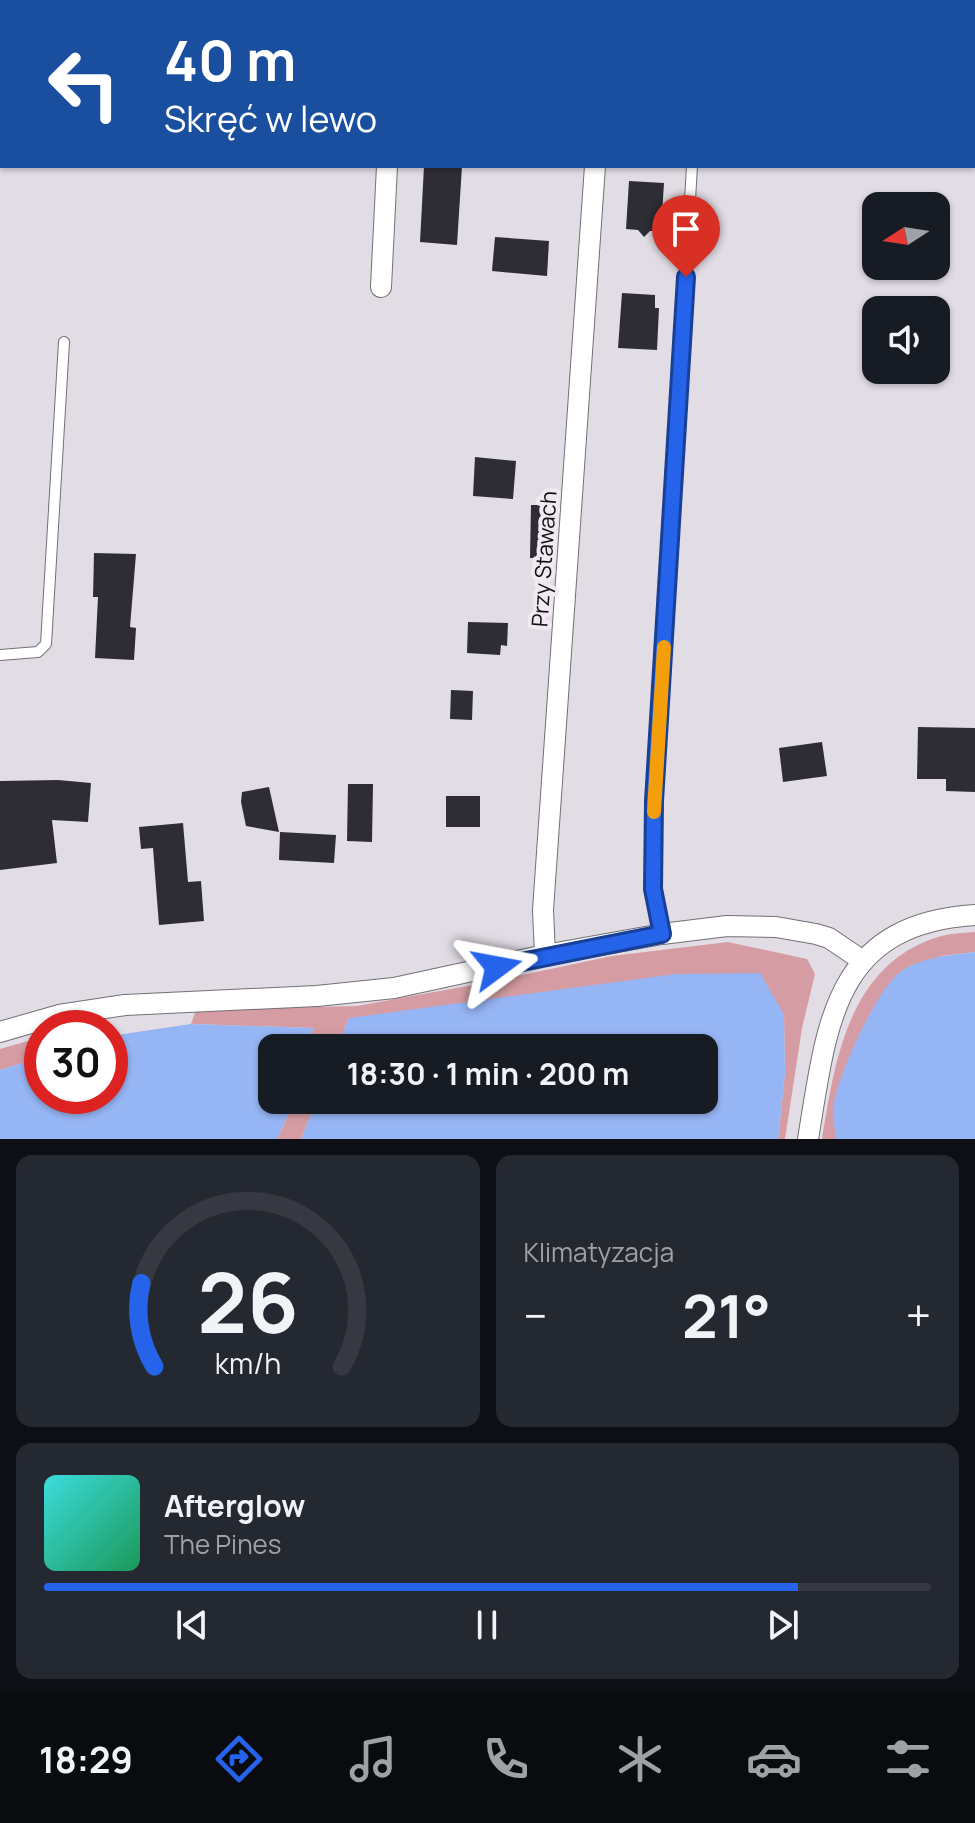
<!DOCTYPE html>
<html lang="pl">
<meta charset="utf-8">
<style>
:root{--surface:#171b24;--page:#242831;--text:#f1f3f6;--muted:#9ea1a6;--line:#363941;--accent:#2563eb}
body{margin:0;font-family:Manrope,sans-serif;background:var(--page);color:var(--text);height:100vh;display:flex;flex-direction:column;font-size:30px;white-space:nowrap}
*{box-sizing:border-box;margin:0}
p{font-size:26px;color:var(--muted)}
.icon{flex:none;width:44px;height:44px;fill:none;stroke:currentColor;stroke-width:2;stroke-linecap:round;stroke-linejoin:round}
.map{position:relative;height:1139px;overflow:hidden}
.panel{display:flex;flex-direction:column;gap:16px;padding:16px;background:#0d0f14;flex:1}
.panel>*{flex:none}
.hud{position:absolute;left:0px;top:0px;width:976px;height:168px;box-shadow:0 2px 6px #0004;background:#1a4fa0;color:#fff;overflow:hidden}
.needle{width:52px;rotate:258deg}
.tools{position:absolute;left:862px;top:192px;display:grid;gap:16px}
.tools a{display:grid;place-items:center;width:88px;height:88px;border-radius:16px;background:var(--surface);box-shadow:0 2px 6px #0004;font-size:40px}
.speed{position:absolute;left:24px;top:1010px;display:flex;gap:16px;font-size:40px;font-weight:700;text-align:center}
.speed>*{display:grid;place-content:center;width:104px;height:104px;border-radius:50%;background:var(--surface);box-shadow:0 2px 6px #0004;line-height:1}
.speed .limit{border:12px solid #d22;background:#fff;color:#111}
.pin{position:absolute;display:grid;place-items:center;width:68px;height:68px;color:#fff;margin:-82px -34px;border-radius:50% 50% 50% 0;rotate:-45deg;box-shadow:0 0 8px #0007}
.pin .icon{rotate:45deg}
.me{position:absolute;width:88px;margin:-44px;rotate:77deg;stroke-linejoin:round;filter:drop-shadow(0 0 6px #0008)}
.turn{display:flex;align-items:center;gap:28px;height:168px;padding:0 32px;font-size:36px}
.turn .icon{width:104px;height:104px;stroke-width:2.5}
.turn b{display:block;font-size:56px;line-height:68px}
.big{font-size:60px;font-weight:700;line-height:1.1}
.panel .widget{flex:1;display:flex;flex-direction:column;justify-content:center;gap:12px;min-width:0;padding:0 28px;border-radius:16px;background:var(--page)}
.panel .dial{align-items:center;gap:0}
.dial svg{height:208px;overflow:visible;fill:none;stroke:var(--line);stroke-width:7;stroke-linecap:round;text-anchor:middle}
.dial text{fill:var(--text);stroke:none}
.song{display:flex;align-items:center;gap:24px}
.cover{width:96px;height:96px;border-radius:12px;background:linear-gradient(135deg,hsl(180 70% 55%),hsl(150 70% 35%))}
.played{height:8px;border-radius:4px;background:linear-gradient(90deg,var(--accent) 85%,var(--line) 85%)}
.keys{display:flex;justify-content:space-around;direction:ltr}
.heat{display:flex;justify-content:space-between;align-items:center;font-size:44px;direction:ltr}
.panel .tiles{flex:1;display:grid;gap:16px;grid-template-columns:1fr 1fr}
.widget:last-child{grid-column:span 2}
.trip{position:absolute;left:258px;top:1034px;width:460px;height:80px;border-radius:16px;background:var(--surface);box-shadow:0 2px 6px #0004;font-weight:700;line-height:80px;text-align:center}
.tab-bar{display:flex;height:128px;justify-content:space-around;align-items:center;background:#090b0e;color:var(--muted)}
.tab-bar .icon{width:56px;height:56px}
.tab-bar .current{color:var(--accent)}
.tab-bar b{font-size:36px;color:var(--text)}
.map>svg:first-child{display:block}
.green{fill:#d59da3}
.water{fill:#96b5f4}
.building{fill:#2e2d35}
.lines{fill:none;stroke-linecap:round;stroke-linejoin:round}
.lane-casing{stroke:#746e76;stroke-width:12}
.street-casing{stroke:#746e76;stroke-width:22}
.lane{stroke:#fff;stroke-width:10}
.street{stroke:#fff;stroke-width:20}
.route-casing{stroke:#184099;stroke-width:20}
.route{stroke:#2563eb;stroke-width:14}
.slow{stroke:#f59e0b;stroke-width:14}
.labels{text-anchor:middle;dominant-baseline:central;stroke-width:8;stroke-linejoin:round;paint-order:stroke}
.street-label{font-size:22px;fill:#121013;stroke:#f0e9f2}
</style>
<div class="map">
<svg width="975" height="1139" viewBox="0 0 975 1139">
<rect width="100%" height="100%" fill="#e2dce5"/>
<g class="green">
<path d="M 975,932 L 975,952 L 941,956 L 833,1108 L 836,1139 L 822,1139 C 835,1059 849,965 938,937 C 950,933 963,933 975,932 Z"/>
<path d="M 728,942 L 807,959 L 815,974 L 802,1028 L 785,1139 L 778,1139 L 785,1074 L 784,1015 L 349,1018 L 337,1048 L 308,1048 L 313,1028 L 191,1024 L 196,1010 L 357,1006 L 489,982 L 612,956 Z"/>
<path d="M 42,1037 L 42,1057 L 0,1070 L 0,1049 Z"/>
<path d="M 295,1100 L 317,1100 L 301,1139 L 277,1139 Z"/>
</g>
<g class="water">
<path d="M 975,952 L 975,1139 L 836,1139 C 835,1129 832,1118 833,1108 C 837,1077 877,986 903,970 C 923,957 952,955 975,952 Z"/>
<path d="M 760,973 L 784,1015 L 785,1074 L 778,1139 L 301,1139 L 317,1100 L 704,1100 L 704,1048 L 337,1048 L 349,1018 L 676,974 Z"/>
<path d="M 191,1024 L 313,1028 L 308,1048 L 272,1048 L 272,1100 L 295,1100 L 277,1139 L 0,1139 L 0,1070 L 42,1057 L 42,1096 L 110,1096 L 110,1036 Z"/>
</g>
<g class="building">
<path d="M 424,166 L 462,166 L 457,245 L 420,242 Z"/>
<path d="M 629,181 L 664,183 L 661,231 L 650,231 L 644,237 L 638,230 L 626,229 Z"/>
<path d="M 495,237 L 549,241 L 547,276 L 492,271 Z"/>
<path d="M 622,293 L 655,295 L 655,308 L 659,308 L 657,350 L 618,348 Z"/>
<path d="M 475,457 L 516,461 L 513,499 L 473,496 Z"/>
<path d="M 531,505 L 558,505 L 555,558 L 530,558 Z"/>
<path d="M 94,553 L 136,554 L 130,627 L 136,628 L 134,660 L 95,658 L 98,597 L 93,597 Z"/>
<path d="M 468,622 L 508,623 L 507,646 L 501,645 L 500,655 L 467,653 Z"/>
<path d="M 451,690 L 473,691 L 472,720 L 450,719 Z"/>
<path d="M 918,727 L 975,728 L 975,792 L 946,791 L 946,779 L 917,779 Z"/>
<path d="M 822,742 L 827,776 L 783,782 L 779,748 Z"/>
<path d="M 58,780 L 91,783 L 88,822 L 52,820 L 57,863 L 0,870 L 0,781 Z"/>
<path d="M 348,784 L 373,784 L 372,842 L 347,841 Z"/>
<path d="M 269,787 L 279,832 L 246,826 L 241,802 L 242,792 Z"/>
<rect x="446" y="796" width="34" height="31"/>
<path d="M 183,823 L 188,882 L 201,881 L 204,921 L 159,925 L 153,848 L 141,849 L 139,827 Z"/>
<path d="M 280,832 L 336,835 L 334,863 L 279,860 Z"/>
</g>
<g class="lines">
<g class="lane-casing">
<g id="lane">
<path d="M 0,655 L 38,652 L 46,644 L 64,342"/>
<path d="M 662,934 L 653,889 L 654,801 L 692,166"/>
</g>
</g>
<g class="street-casing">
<g id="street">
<path d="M 396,2 L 396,0"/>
<path d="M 797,2 L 797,0"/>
<path d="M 381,287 L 387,166"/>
<path d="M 545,955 L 543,910 L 595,166"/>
<path d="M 0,1032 L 59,1015 L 125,1005 L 317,996 L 394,988 L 545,955 L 662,934 L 727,926 L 776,927 L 816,934 L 829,938 L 863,961"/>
<path d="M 808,1139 C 827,1026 832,924 975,915"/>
</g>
</g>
<use href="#lane" class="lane"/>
<use href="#street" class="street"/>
</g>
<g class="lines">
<g class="route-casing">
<path id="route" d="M 497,967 L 662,934 L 653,889 L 654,801 L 686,277"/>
</g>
<use href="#route" class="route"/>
<path class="slow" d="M 654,812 L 664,647"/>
</g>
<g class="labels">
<g class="street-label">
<text transform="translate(544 559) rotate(-86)">Przy Stawach</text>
</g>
</g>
</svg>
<div class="tools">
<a><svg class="needle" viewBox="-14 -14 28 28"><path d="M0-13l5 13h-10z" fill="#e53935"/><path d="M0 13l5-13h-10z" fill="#9ea1a6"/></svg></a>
<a><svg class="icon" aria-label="sound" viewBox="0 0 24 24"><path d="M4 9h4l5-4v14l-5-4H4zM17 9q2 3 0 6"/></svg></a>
</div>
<div class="speed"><div class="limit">30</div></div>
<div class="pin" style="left:686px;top:277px;background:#d93025"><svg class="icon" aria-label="arrive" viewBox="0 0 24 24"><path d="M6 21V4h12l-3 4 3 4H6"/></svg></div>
<svg class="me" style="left:497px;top:967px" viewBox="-20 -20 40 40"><path d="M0-17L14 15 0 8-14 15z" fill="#2563eb" stroke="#fff" stroke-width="4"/></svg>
<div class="trip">18:30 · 1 min · 200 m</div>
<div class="hud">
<div class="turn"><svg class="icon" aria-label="left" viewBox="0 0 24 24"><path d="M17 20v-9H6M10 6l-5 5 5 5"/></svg><div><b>40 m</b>Skręć w lewo</div></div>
</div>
</div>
<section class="panel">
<div class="tiles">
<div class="widget dial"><svg viewBox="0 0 100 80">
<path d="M14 69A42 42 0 1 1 86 69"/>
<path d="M14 69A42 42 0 0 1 9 37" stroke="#2563eb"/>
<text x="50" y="56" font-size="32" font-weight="700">26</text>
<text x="50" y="72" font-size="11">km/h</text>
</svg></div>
<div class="widget"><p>Klimatyzacja</p>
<div class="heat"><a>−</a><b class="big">21°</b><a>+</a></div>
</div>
<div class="widget">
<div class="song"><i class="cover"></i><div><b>Afterglow</b><p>The Pines</p></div></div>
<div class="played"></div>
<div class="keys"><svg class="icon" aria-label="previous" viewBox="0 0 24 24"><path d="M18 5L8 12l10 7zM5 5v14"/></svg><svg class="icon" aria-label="pause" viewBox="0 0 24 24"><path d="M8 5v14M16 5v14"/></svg><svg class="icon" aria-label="next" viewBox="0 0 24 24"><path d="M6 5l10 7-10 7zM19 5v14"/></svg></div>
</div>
</div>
</section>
<nav class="tab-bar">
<b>18:29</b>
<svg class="icon current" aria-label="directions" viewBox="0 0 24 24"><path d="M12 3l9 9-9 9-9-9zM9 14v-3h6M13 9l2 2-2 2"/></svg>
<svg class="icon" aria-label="music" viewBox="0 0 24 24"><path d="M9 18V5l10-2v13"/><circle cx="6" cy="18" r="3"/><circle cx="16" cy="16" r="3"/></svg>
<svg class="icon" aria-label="phone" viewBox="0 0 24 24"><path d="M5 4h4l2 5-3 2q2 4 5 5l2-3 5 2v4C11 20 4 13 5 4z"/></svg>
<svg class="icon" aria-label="climate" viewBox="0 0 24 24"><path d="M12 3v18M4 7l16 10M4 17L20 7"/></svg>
<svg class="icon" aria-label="car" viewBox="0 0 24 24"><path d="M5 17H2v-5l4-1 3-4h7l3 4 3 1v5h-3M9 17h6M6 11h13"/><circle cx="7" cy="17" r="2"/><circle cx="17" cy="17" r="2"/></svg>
<svg class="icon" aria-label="filters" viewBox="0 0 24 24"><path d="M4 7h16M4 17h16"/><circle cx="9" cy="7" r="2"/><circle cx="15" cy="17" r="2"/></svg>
</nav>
